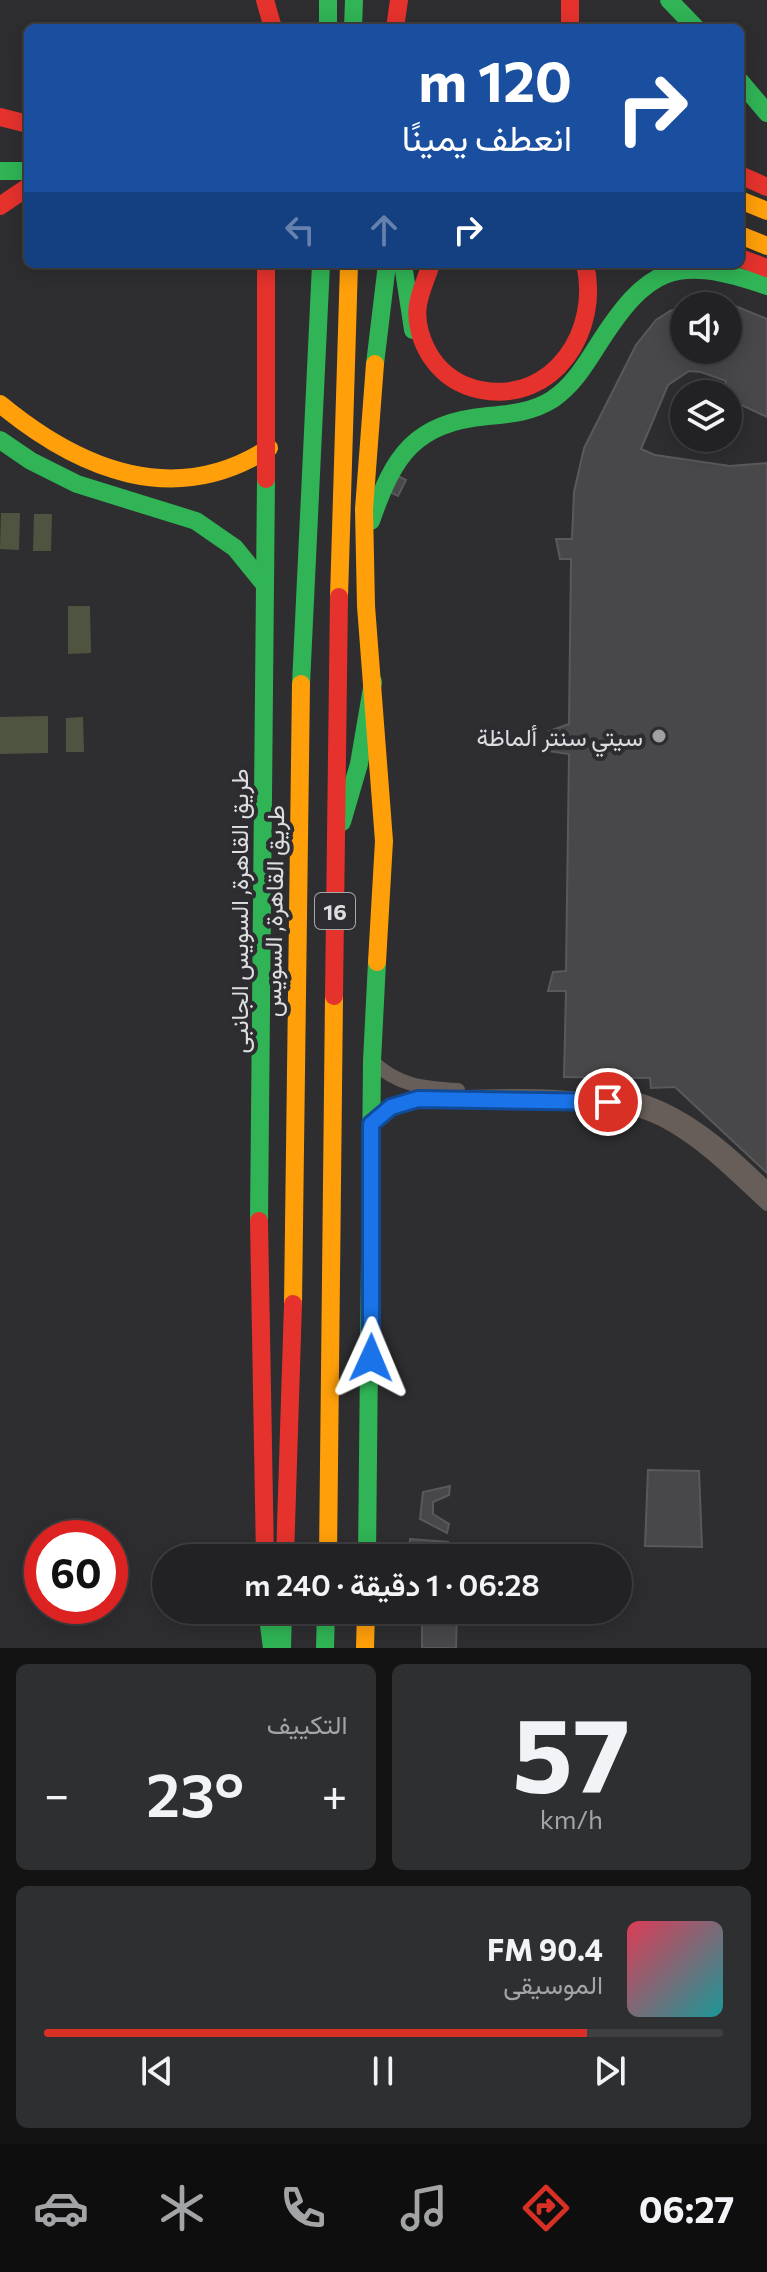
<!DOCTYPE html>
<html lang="ar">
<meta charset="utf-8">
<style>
:root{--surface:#222224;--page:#2e2f31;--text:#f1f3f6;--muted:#a2a4a6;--line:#3f3f41;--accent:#d93025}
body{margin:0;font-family:Commissioner,Vazirmatn,sans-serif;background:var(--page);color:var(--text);direction:rtl;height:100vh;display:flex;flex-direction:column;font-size:30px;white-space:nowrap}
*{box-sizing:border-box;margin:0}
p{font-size:26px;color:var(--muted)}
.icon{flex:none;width:44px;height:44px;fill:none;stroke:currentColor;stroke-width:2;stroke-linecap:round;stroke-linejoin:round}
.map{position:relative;height:1648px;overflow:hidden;direction:ltr}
.side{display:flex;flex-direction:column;gap:16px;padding:16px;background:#131314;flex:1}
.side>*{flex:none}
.banner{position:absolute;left:24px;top:24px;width:720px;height:244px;border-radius:12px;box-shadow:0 4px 20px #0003,0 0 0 2px var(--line);direction:rtl;background:#1a4fa0;color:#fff;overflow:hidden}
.tools{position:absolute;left:670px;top:292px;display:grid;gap:16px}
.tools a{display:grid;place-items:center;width:72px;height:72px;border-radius:50%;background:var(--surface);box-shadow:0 4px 20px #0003,0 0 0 2px var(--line);font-size:40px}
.speed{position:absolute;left:24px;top:1520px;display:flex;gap:16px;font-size:40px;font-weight:700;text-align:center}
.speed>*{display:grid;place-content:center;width:104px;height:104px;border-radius:50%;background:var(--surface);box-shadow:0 4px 20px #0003,0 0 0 2px var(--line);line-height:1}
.speed .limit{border:12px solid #d22;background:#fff;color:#111}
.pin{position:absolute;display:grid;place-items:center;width:68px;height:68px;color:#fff;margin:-34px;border:4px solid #fff;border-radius:50%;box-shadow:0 2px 8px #0007}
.me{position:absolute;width:88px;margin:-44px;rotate:1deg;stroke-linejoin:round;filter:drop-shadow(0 0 6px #0008)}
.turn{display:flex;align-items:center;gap:28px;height:168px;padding:0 40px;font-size:36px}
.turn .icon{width:104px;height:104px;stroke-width:2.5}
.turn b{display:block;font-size:56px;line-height:68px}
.lanes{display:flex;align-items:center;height:76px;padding:0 40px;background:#0003;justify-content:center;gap:40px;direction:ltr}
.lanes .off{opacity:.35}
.big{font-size:60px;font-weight:600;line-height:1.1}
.side .tile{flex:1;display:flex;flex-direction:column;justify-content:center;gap:12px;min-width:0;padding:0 28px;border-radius:12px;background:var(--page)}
.side .dial{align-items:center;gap:0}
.dial b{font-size:104px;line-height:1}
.song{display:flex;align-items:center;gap:24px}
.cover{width:96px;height:96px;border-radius:12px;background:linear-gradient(135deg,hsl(350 70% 55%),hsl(180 70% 35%))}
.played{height:8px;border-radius:4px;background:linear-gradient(90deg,var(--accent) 80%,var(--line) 80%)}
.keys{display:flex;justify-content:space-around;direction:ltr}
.heat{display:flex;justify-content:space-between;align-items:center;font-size:44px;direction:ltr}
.side .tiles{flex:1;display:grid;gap:16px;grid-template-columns:1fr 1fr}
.tile:last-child{grid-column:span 2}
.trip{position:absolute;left:152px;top:1544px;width:480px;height:80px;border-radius:40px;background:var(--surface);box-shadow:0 4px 20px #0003,0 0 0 2px var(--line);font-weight:600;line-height:80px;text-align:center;direction:rtl}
.tab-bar{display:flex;height:128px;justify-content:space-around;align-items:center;background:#0e0e0e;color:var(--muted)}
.tab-bar .icon{width:56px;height:56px}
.tab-bar .on{color:var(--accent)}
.tab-bar b{font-size:36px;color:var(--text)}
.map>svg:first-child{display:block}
.green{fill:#4f5440}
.building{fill:#48484a;stroke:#59585b;stroke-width:2;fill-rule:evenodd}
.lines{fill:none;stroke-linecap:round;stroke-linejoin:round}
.street{stroke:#675e59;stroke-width:14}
.fast{stroke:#30b455;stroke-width:18}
.slow{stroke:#ff9f0a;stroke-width:18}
.jam{stroke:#e5322d;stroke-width:18}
.route-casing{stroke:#114b97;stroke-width:20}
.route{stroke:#1a73e8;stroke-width:14}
.poi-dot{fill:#a09fa2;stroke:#2d2c31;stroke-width:3}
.labels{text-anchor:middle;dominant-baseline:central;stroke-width:8;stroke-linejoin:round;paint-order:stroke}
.shield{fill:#2d2c31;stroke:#a8a8ac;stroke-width:2}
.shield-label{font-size:22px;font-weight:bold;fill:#dddde0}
.poi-label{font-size:24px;fill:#dddde0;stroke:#2d2c31;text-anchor:end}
.street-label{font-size:24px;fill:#dddde0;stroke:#2d2c31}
</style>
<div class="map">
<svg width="767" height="1648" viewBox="0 0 767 1648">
<rect width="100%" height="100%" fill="#2e2d30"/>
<g class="green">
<path d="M 1,513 L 20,513 L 19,550 L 0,549 Z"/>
<path d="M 34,514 L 52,514 L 51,551 L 33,551 Z"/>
<path d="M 68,606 L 90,606 L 91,653 L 68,654 Z"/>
<path d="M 48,716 L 48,753 L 0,754 L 0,717 Z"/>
<path d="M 83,717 L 84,752 L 66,752 L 66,718 Z"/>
</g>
<g class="building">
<path d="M 701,302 L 733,305 L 767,319 L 767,417 L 735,402 L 723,390 L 726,381 L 701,372 L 689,371 L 668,385 L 641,449 L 655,455 L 730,466 L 767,463 L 767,1173 L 675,1087 L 651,1088 L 650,1078 L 564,1077 L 566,991 L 548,991 L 553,972 L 566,971 L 569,754 L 548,751 L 554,741 L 549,731 L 569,724 L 571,559 L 560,559 L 556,539 L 572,539 L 574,492 L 584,448 L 636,345 L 656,320 L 670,311 ZM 684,306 L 728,306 L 728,350 L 684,350 Z"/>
<path d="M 398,476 L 406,480 L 398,496 L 390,492 Z"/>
<path d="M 648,1470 L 699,1471 L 702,1547 L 645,1546 Z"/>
<path d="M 450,1486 L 449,1495 L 433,1502 L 433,1514 L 449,1524 L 447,1533 L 420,1519 L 423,1492 Z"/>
<path d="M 410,1539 L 448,1542 L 447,1558 L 409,1558 Z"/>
<path d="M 422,1612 L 457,1613 L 456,1648 L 422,1648 Z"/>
</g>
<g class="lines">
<g class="street">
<path d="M 372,1061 C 398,1086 424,1088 458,1090"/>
<path d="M 583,1090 C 663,1093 712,1136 767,1189"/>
<path d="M 371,1124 L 391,1107 L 418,1099 C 488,1096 598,1088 661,1119 C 702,1140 734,1173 767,1204"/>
</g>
<g class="fast">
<path d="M 328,0 L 328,28"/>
<path d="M 669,0 L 696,28"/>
<path d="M 353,28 L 354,0"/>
<path d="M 740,81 L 767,113"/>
<path d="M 0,171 L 28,171"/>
<path d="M 403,264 L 413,330"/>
<path d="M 375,364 L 387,264"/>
<path d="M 0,440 L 31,461 L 77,484 L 196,521 L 235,548 L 265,585"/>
<path d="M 371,521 C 394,455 414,423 488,416 C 511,414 533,412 553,399 C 572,386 584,367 596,348 C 648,266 674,254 767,286"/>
<path d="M 301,684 L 321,264"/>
<path d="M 342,822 L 359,764 L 373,682"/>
<path d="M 259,1221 L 266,479"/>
<path d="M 367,1558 L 372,1061 L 377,962"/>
<path d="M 267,1610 L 272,1648"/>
<path d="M 282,1648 L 283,1610"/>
<path d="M 325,1648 L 326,1610"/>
</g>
<g class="slow">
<path d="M 740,200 L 767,211"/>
<path d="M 740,235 L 767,246"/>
<path d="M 375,364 L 364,509 L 366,606 L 384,841 L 377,962"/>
<path d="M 0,404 C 80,470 175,509 269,448"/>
<path d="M 339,597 L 349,264"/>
<path d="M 293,1304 L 301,684"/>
<path d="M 328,1558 L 334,996"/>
<path d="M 365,1648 L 366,1610"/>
</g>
<g class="jam">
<path d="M 265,0 L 273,28"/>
<path d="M 570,0 L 570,28"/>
<path d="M 395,28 L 399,0"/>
<path d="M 0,117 L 28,124"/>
<path d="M 740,175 L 767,187"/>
<path d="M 0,206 L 28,187"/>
<path d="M 740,258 L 767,268"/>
<path d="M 266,264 L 266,479"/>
<path d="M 431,264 C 427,277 420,291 418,305 C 415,323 422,343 431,357 C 443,375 460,386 481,390 C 554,404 601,330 585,264"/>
<path d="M 334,996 L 339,597"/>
<path d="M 259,1221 L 265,1558"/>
<path d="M 285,1558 L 293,1304"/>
</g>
</g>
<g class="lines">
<g class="route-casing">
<path id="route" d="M 371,1358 L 371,1124 L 391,1107 L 418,1099 L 608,1102"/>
</g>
<use href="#route" class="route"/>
</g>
<circle class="poi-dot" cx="659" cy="736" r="8"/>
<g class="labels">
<rect class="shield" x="315" y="893" width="40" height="36" rx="6"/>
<g class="shield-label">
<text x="335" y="911">16</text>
</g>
<g class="poi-label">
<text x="643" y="736">سيتي سنتر ألماظة</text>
</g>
<g class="street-label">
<text transform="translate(238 911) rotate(-90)">طريق القاهرة, السويس الجانبى</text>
<text transform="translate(273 911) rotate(-89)">طريق القاهرة, السويس</text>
</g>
</g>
</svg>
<div class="tools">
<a><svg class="icon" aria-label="sound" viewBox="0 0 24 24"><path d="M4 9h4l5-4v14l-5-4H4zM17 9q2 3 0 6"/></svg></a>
<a><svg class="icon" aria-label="layers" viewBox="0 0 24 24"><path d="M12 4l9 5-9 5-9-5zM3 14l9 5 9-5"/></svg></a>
</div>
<div class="speed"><div class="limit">60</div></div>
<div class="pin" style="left:608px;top:1102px;background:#d93025"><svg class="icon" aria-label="arrive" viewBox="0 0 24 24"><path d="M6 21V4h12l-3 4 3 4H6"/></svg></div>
<svg class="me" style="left:371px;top:1358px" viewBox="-20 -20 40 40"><path d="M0-17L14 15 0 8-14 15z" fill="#1a73e8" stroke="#fff" stroke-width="4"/></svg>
<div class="trip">06:28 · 1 دقيقة · 240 m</div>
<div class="banner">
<div class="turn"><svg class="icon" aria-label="right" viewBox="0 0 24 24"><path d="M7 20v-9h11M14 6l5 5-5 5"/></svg><div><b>120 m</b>انعطف يمينًا</div></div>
<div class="lanes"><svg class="icon off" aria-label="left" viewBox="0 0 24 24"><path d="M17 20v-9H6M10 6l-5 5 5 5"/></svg><svg class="icon off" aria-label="ahead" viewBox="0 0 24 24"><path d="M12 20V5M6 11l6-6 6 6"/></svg><svg class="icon" aria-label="right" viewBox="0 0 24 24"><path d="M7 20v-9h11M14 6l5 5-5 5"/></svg></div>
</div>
</div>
<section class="side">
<div class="tiles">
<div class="tile dial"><b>57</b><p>km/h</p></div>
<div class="tile"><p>التكييف</p>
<div class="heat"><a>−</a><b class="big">23°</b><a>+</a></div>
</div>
<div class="tile">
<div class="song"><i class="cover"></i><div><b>90.4 FM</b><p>الموسيقى</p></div></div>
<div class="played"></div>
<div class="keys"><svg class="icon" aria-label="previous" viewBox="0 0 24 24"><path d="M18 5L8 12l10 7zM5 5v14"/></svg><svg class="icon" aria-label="pause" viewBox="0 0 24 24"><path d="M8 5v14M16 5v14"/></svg><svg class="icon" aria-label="next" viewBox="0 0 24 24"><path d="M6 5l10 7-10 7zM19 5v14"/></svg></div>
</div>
</div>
</section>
<nav class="tab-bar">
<b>06:27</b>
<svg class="icon on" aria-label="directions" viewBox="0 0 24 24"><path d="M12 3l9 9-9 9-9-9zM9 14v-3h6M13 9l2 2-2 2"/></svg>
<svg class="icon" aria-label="music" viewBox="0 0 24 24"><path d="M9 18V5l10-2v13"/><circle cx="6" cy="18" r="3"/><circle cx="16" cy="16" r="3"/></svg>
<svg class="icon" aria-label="phone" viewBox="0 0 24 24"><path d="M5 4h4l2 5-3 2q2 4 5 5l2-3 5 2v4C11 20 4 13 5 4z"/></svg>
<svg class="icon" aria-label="climate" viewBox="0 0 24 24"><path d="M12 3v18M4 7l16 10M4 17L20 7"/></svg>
<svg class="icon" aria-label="car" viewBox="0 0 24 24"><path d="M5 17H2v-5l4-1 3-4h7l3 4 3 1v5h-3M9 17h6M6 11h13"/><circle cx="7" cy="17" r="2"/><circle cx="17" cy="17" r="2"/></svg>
</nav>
